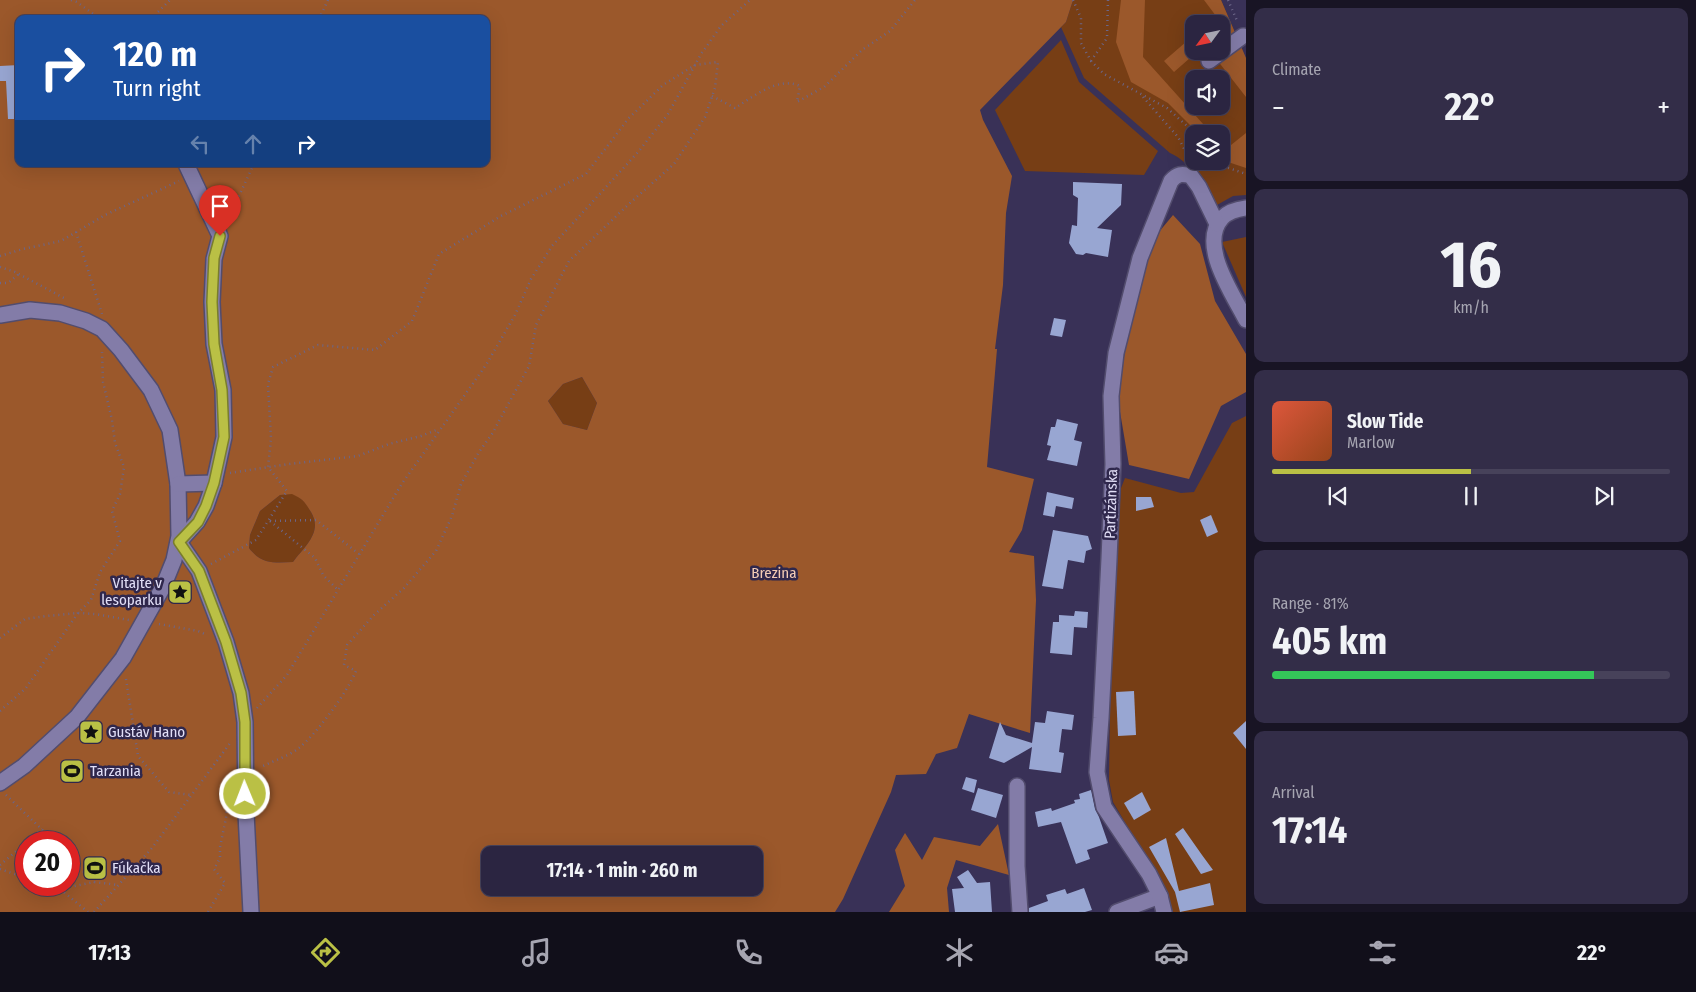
<!DOCTYPE html>
<meta charset="utf-8">
<style>
:root{--surface:#2b2541;--page:#332d48;--text:#f1f3f6;--muted:#a6a5b1;--line:#47425a;--accent:#bac045}
body{margin:0;font-family:"Fira Sans Condensed",sans-serif;background:var(--page);color:var(--text);height:100vh;display:flex;flex-direction:column;font-size:19px;white-space:nowrap}
*{box-sizing:border-box;margin:0}
p{font-size:16px;color:var(--muted)}
.icon{flex:none;width:28px;height:28px;fill:none;stroke:currentColor;stroke-width:2;stroke-linecap:round;stroke-linejoin:round}
.map{position:relative;flex:1;overflow:hidden}
.drawer{display:flex;flex-direction:column;gap:8px;padding:8px;background:#181424;width:450px}
.drawer>*{flex:none}
.hud{position:absolute;left:15px;top:15px;width:475px;height:152px;border-radius:10px;box-shadow:0 5px 20px #0002,0 0 0 1px var(--line);background:#1a4fa0;color:#fff;overflow:hidden}
.needle{width:32px;rotate:237deg}
.fabs{position:absolute;left:1185px;top:15px;display:grid;gap:10px}
.fabs a{display:grid;place-items:center;width:45px;height:45px;border-radius:10px;background:var(--surface);box-shadow:0 5px 20px #0002,0 0 0 1px var(--line);font-size:25px}
.speed{position:absolute;left:15px;top:831px;display:flex;gap:10px;font-size:25px;font-weight:700;text-align:center}
.speed>*{display:grid;place-content:center;width:65px;height:65px;border-radius:50%;background:var(--surface);box-shadow:0 5px 20px #0002,0 0 0 1px var(--line);line-height:1}
.speed .limit{border:8px solid #d22;background:#fff;color:#111}
.pin{position:absolute;display:grid;place-items:center;width:42px;height:42px;color:#fff;margin:-51px -21px;border-radius:50% 50% 50% 0;rotate:-45deg;box-shadow:0 0 5px #0007}
.pin .icon{rotate:45deg}
.me{position:absolute;width:55px;margin:-28px;rotate:359deg;stroke-linejoin:round;filter:drop-shadow(0 0 4px #0008)}
.turn{display:flex;align-items:center;gap:18px;height:105px;padding:0 15px;font-size:22px}
.turn .icon{width:65px;height:65px;stroke-width:2.5}
.turn b{display:block;font-size:35px;line-height:42px}
.lanes{display:flex;align-items:center;height:48px;padding:0 15px;background:#0003;justify-content:center;gap:25px;direction:ltr}
.lanes .off{opacity:.35}
.big{font-size:38px;font-weight:700;line-height:1.1}
.drawer .tile{flex:1;display:flex;flex-direction:column;justify-content:center;gap:8px;min-width:0;padding:0 18px;border-radius:10px;background:var(--page)}
.drawer .dial{align-items:center;gap:0}
.dial b{font-size:65px;line-height:1}
.song{display:flex;align-items:center;gap:15px}
.cover{width:60px;height:60px;border-radius:8px;background:linear-gradient(135deg,hsl(10 70% 55%),hsl(20 70% 35%))}
.played{height:5px;border-radius:2px;background:linear-gradient(90deg,var(--accent) 50%,var(--line) 50%)}
.keys{display:flex;justify-content:space-around;direction:ltr}
.heat{display:flex;justify-content:space-between;align-items:center;font-size:28px;direction:ltr}
.charge{height:8px;border-radius:4px;background:linear-gradient(90deg,#34c759 81%,var(--line) 0)}
.trip{position:absolute;left:481px;top:846px;width:282px;height:50px;border-radius:10px;background:var(--surface);box-shadow:0 5px 20px #0002,0 0 0 1px var(--line);font-weight:700;line-height:50px;text-align:center}
.menu{display:flex;height:80px;justify-content:space-around;align-items:center;background:#110f1a;color:var(--muted)}
.menu .icon{width:35px;height:35px}
.menu .on{color:var(--accent)}
.menu b{font-size:22px;color:var(--text)}
main{display:flex;flex:1;min-height:0}
.map>svg:first-child{display:block}
.green{fill:#773e15;fill-rule:evenodd}
.forest{fill:#9b582b;fill-rule:evenodd}
.building{fill:#98a6d2}
.lines{fill:none;stroke-linecap:round;stroke-linejoin:round}
.minor-casing{stroke:#524c6d;stroke-width:18}
.path{stroke:#6c6688;stroke-width:2.5;stroke-dasharray:1 4;stroke-linecap:butt}
.minor{stroke:#837ca8;stroke-width:15}
.route-casing{stroke:#797d2d;stroke-width:12}
.route{stroke:#bac045;stroke-width:9}
.labels{text-anchor:middle;dominant-baseline:central;stroke-width:5;stroke-linejoin:round;paint-order:stroke}
.street-label{font-size:15px;fill:#e2dff7;stroke:#2f274c}
.park-label{font-size:15px;fill:#f4ccb5;stroke:#2f274c}
.poi-label{font-size:15px;fill:#e2dff7;stroke:#2f274c;text-anchor:start}
</style>
<main>
<div class="map">
<svg width="1246" height="912" viewBox="0 0 1246 912">
<rect width="100%" height="100%" fill="#393157"/>
<g class="green">
<path d="M 1073,0 L 1221,0 L 1246,59 L 1246,195 L 1233,196 L 1217,205 C 1205,186 1192,163 1170,153 L 1084,78 L 1061,27 L 1066,22 ZM 1194,24 L 1221,24 L 1221,51 L 1194,51 ZM 1194,79 L 1221,79 L 1221,106 L 1194,106 ZM 1194,134 L 1221,134 L 1221,161 L 1194,161 Z"/>
<path d="M 1061,40 L 1079,82 L 1158,151 L 1144,175 L 1025,171 L 995,110 Z"/>
<path d="M 1246,237 L 1246,297 L 1222,242 Z"/>
<path d="M 582,377 L 597,403 L 587,430 L 563,424 L 548,401 L 563,384 Z"/>
<path d="M 1246,416 L 1246,912 L 1172,912 L 1161,878 L 1137,843 L 1113,802 L 1109,780 L 1111,636 L 1121,488 L 1125,478 L 1181,493 L 1194,492 L 1232,423 Z"/>
<path d="M 292,493 C 303,499 305,501 311,512 C 323,532 305,546 293,562 C 274,563 261,564 249,548 L 250,535 L 260,511 L 280,495 Z"/>
</g>
<g class="forest">
<path d="M 0,0 L 1073,0 L 1066,22 L 980,110 L 983,120 L 1012,176 L 1006,213 L 1003,285 L 995,349 L 997,349 L 987,467 L 1034,479 L 1022,530 L 1009,552 L 1034,556 L 1036,600 L 1030,733 L 969,714 L 957,748 L 936,754 L 926,774 L 896,775 L 891,792 L 843,899 L 835,912 L 0,912 ZM 19,19 L 486,19 L 486,164 L 19,164 ZM 582,377 L 597,403 L 587,430 L 563,424 L 548,401 L 563,384 ZM 292,494 C 303,499 304,501 311,512 C 323,532 305,546 293,562 C 274,563 261,564 249,548 L 250,535 L 260,511 L 280,495 ZM 26,842 L 69,842 L 69,885 L 26,885 ZM 490,855 L 755,855 L 755,888 L 490,888 Z"/>
<path d="M 1121,0 L 1145,0 L 1143,57 L 1212,134 L 1199,134 L 1168,103 L 1131,82 L 1116,42 Z"/>
<path d="M 1204,0 L 1221,0 L 1246,58 L 1246,97 L 1210,51 L 1221,51 L 1221,24 L 1207,24 L 1216,16 Z"/>
<path d="M 1194,35 L 1194,51 L 1198,51 L 1174,72 L 1164,61 Z"/>
<path d="M 1246,133 L 1246,168 L 1228,162 L 1221,156 L 1221,144 L 1226,149 Z"/>
<path d="M 1173,215 L 1200,244 L 1215,301 L 1246,354 L 1246,392 L 1221,406 L 1189,479 L 1129,465 L 1117,394 L 1132,315 L 1149,244 Z"/>
<path d="M 998,824 L 1009,875 L 956,860 L 947,888 L 949,912 L 889,912 L 905,886 L 895,850 L 905,833 L 922,860 L 934,837 L 980,846 Z"/>
</g>
<g class="building">
<path d="M 19,65 L 19,119 L 8,119 L 6,81 L 0,81 L 0,66 Z"/>
<path d="M 1073,182 L 1122,184 L 1121,205 L 1097,228 L 1112,230 L 1108,257 L 1086,253 L 1083,255 L 1076,254 L 1069,243 L 1072,225 L 1077,226 L 1078,198 L 1073,195 Z"/>
<path d="M 1054,318 L 1066,320 L 1062,337 L 1050,335 Z"/>
<path d="M 1057,419 L 1078,424 L 1074,440 L 1082,442 L 1077,466 L 1047,460 L 1051,446 L 1047,445 L 1051,427 L 1055,427 Z"/>
<path d="M 1047,492 L 1074,498 L 1072,509 L 1056,506 L 1054,517 L 1043,515 Z"/>
<path d="M 1136,497 L 1151,497 L 1154,507 L 1136,511 Z"/>
<path d="M 1211,515 L 1218,532 L 1207,537 L 1200,520 Z"/>
<path d="M 1053,530 L 1088,536 L 1092,549 L 1086,551 L 1084,563 L 1068,560 L 1063,589 L 1042,586 Z"/>
<path d="M 1075,611 L 1088,612 L 1087,628 L 1074,627 L 1072,655 L 1050,653 L 1053,622 L 1059,622 L 1059,615 L 1074,616 Z"/>
<path d="M 1134,691 L 1136,735 L 1118,736 L 1116,692 Z"/>
<path d="M 1047,711 L 1074,715 L 1072,730 L 1062,729 L 1059,752 L 1064,753 L 1061,773 L 1029,769 L 1032,747 L 1004,763 L 989,758 L 1000,722 L 1006,735 L 1032,743 L 1035,722 L 1045,723 Z"/>
<path d="M 1246,721 L 1246,749 L 1233,733 Z"/>
<path d="M 966,777 L 977,780 L 974,793 L 962,789 Z"/>
<path d="M 978,788 L 1003,795 L 996,818 L 971,810 Z"/>
<path d="M 1091,790 L 1095,809 L 1099,817 L 1108,843 L 1087,850 L 1090,859 L 1076,864 L 1061,822 L 1038,827 L 1035,812 L 1051,808 L 1052,811 L 1075,803 L 1074,800 L 1080,799 L 1079,794 Z"/>
<path d="M 1142,792 L 1151,810 L 1134,820 L 1124,803 Z"/>
<path d="M 1183,828 L 1202,855 L 1213,870 L 1201,874 L 1175,834 Z"/>
<path d="M 1166,838 L 1179,891 L 1210,883 L 1214,905 L 1180,912 L 1175,892 L 1149,847 Z"/>
<path d="M 968,870 L 977,883 L 990,882 L 992,912 L 955,912 L 952,889 L 964,888 L 957,877 Z"/>
<path d="M 1084,888 L 1092,910 L 1085,912 L 1029,912 L 1029,908 L 1048,901 L 1046,895 L 1065,889 L 1067,894 Z"/>
</g>
<g class="lines">
<g class="minor-casing">
<g id="minor">
<path d="M 1209,61 L 1243,36"/>
<path d="M 1246,208 C 1238,209 1228,212 1222,218 C 1198,245 1233,294 1246,320"/>
<path d="M 0,315 L 30,310 L 60,313 L 86,321 L 102,329 L 121,350 L 151,390 L 170,430 L 178,484 L 179,536 L 174,560 L 163,587 L 123,658 L 77,717 L 24,766 L 0,783"/>
<path d="M 178,484 L 214,483"/>
<path d="M 179,542 L 197,522 L 206,506 L 214,483 L 224,437 L 223,390 L 214,344 L 212,302 L 214,259 L 220,236 L 186,164"/>
<path d="M 179,542 L 199,571 L 226,642 L 241,693 L 245,722 L 246,813 L 251,912"/>
<path d="M 1017,786 L 1017,866 L 1020,912"/>
<path d="M 1117,912 L 1160,896"/>
<path d="M 1164,912 L 1160,896 L 1149,874 L 1104,807 L 1097,772 L 1101,718 L 1109,559 L 1113,464 L 1111,396 L 1116,353 L 1140,258 L 1171,181 C 1177,174 1182,173 1191,176 L 1199,187 L 1217,224"/>
</g>
</g>
<g class="path">
<path d="M 71,0 L 77,2 L 100,19"/>
<path d="M 1073,0 L 1081,18 L 1081,43 L 1091,61 L 1104,74 L 1167,108 L 1196,134"/>
<path d="M 1228,0 L 1238,23"/>
<path d="M 151,19 L 170,0"/>
<path d="M 319,19 L 328,0"/>
<path d="M 1091,61 L 1107,38 L 1108,0"/>
<path d="M 712,96 L 735,108 C 753,97 778,76 800,86 L 797,102 L 824,87 L 862,50 L 890,31 L 915,0"/>
<path d="M 1143,97 L 1178,137 L 1190,160"/>
<path d="M 1221,161 L 1226,167 L 1246,174"/>
<path d="M 201,164 L 212,164"/>
<path d="M 228,219 L 254,164"/>
<path d="M 76,232 L 102,314"/>
<path d="M 0,256 L 23,249 L 61,241 L 105,215 L 179,181"/>
<path d="M 0,267 L 15,272 L 64,298"/>
<path d="M 0,283 L 8,283 L 19,274"/>
<path d="M 230,473 L 289,464 L 358,456 L 389,444 L 421,436 L 439,429"/>
<path d="M 270,521 L 316,520 L 359,554"/>
<path d="M 270,521 L 315,558 L 323,575 L 338,590"/>
<path d="M 211,564 L 256,540 L 287,491 L 268,467 L 271,439 L 268,384 L 273,367 L 318,345 L 375,350 L 412,321 L 439,254 L 501,216 L 586,174 L 628,119 L 663,85 L 695,65 L 718,62 L 715,88 L 705,117 L 674,164 L 631,202 L 569,261 L 536,325 L 529,366 L 492,434 L 479,452 L 461,484 L 452,516 L 436,551 L 404,588 L 374,615 L 347,645 L 344,665 L 356,671 C 346,694 318,732 299,748 C 289,756 273,761 261,767"/>
<path d="M 159,624 L 198,631 L 207,635"/>
<path d="M 0,638 L 25,619 L 47,616 L 78,613 L 95,614 L 129,620"/>
<path d="M 126,679 L 138,756 L 169,792 L 191,795"/>
<path d="M 257,708 L 287,675 L 401,485 L 486,365 L 515,315 L 531,279 L 552,246 L 639,151 L 668,114 L 701,54 L 721,26 L 750,0"/>
<path d="M 0,711 L 26,688 L 78,613 L 91,600 L 100,572 L 120,541 L 112,511 L 120,494 L 124,467 L 115,443 L 112,420 L 103,382 L 102,352"/>
<path d="M 6,795 L 55,842"/>
<path d="M 69,857 L 94,882"/>
<path d="M 0,865 L 42,829"/>
<path d="M 0,869 L 26,878"/>
<path d="M 46,885 L 60,889 L 88,912"/>
<path d="M 60,889 L 94,882 L 119,885"/>
<path d="M 94,912 L 152,848 L 231,742"/>
<path d="M 208,912 L 225,883 L 214,869 L 220,858 L 220,847 L 226,818 L 228,789 L 231,786"/>
</g>
<use href="#minor" class="minor"/>
</g>
<g class="lines">
<g class="route-casing">
<path id="route" d="M 220,236 L 214,258 L 212,302 L 214,344 L 222,390 L 224,437 L 214,483 L 206,506 L 198,522 L 179,542 L 199,571 L 226,642 L 241,693 L 245,722 L 245,794"/>
</g>
<use href="#route" class="route"/>
</g>
<defs>
<g id="sight-square" transform="scale(1.25)"><rect x="-9" y="-9" width="18" height="18" rx="4" fill="#bac045" stroke="#2f274c"/><path d="M0-6L1.8-2.2L6-1.7L2.9 1.2L3.7 5.4L0 3.3L-3.7 5.4L-2.9 1.2L-6-1.7L-1.8-2.2Z" fill="#111"/></g>
<g id="stadium-square" transform="scale(1.25)"><rect x="-9" y="-9" width="18" height="18" rx="4" fill="#bac045" stroke="#2f274c"/><path d="M0-5a6.5 5 0 1 0 0 10a6.5 5 0 1 0 0-10ZM-3.5-1.8h7v3.6h-7Z" fill="#111"/></g>
</defs>
<g fill-rule="evenodd">
<use href="#sight-square" x="180" y="592"/>
<use href="#sight-square" x="91" y="732"/>
<use href="#stadium-square" x="72" y="771"/>
<use href="#stadium-square" x="95" y="868"/>
</g>
<g class="labels">
<g class="street-label">
<text transform="translate(1111 504) rotate(-88)">Partizánska</text>
</g>
<g class="park-label">
<text x="774" y="573">Brezina</text>
</g>
<g class="poi-label">
<text x="162" y="583" text-anchor="end">Vitajte v<tspan x="162" dy="17">lesoparku</tspan></text>
<text x="108" y="732">Gustáv Hano</text>
<text x="90" y="771">Tarzania</text>
<text x="112" y="868">Fúkačka</text>
</g>
</g>
</svg>
<div class="fabs">
<a><svg class="needle" viewBox="-14 -14 28 28"><path d="M0-13l5 13h-10z" fill="#e53935"/><path d="M0 13l5-13h-10z" fill="#a6a5b1"/></svg></a>
<a><svg class="icon" aria-label="sound" viewBox="0 0 24 24"><path d="M4 9h4l5-4v14l-5-4H4zM17 9q2 3 0 6"/></svg></a>
<a><svg class="icon" aria-label="layers" viewBox="0 0 24 24"><path d="M12 4l9 5-9 5-9-5zM3 14l9 5 9-5"/></svg></a>
</div>
<div class="speed"><div class="limit">20</div></div>
<div class="pin" style="left:220px;top:236px;background:#d93025"><svg class="icon" aria-label="arrive" viewBox="0 0 24 24"><path d="M6 21V4h12l-3 4 3 4H6"/></svg></div>
<svg class="me" style="left:245px;top:794px" viewBox="-20 -20 40 40"><circle r="17" fill="#bac045" stroke="#fff" stroke-width="3"/><path d="M0-11L8 9 0 5-8 9z" fill="#fff"/></svg>
<div class="trip">17:14 · 1 min · 260 m</div>
<div class="hud">
<div class="turn"><svg class="icon" aria-label="right" viewBox="0 0 24 24"><path d="M7 20v-9h11M14 6l5 5-5 5"/></svg><div><b>120 m</b>Turn right</div></div>
<div class="lanes"><svg class="icon off" aria-label="left" viewBox="0 0 24 24"><path d="M17 20v-9H6M10 6l-5 5 5 5"/></svg><svg class="icon off" aria-label="ahead" viewBox="0 0 24 24"><path d="M12 20V5M6 11l6-6 6 6"/></svg><svg class="icon" aria-label="right" viewBox="0 0 24 24"><path d="M7 20v-9h11M14 6l5 5-5 5"/></svg></div>
</div>
</div>
<section class="drawer">
<div class="tile"><p>Climate</p>
<div class="heat"><a>−</a><b class="big">22°</b><a>+</a></div>
</div>
<div class="tile dial"><b>16</b><p>km/h</p></div>
<div class="tile">
<div class="song"><i class="cover"></i><div><b>Slow Tide</b><p>Marlow</p></div></div>
<div class="played"></div>
<div class="keys"><svg class="icon" aria-label="previous" viewBox="0 0 24 24"><path d="M18 5L8 12l10 7zM5 5v14"/></svg><svg class="icon" aria-label="pause" viewBox="0 0 24 24"><path d="M8 5v14M16 5v14"/></svg><svg class="icon" aria-label="next" viewBox="0 0 24 24"><path d="M6 5l10 7-10 7zM19 5v14"/></svg></div>
</div>
<div class="tile"><p>Range · 81%</p><b class="big">405 km</b><div class="charge"></div></div>
<div class="tile"><p>Arrival</p><b class="big">17:14</b></div>
</section>
</main>
<nav class="menu">
<b>17:13</b>
<svg class="icon on" aria-label="directions" viewBox="0 0 24 24"><path d="M12 3l9 9-9 9-9-9zM9 14v-3h6M13 9l2 2-2 2"/></svg>
<svg class="icon" aria-label="music" viewBox="0 0 24 24"><path d="M9 18V5l10-2v13"/><circle cx="6" cy="18" r="3"/><circle cx="16" cy="16" r="3"/></svg>
<svg class="icon" aria-label="phone" viewBox="0 0 24 24"><path d="M5 4h4l2 5-3 2q2 4 5 5l2-3 5 2v4C11 20 4 13 5 4z"/></svg>
<svg class="icon" aria-label="climate" viewBox="0 0 24 24"><path d="M12 3v18M4 7l16 10M4 17L20 7"/></svg>
<svg class="icon" aria-label="car" viewBox="0 0 24 24"><path d="M5 17H2v-5l4-1 3-4h7l3 4 3 1v5h-3M9 17h6M6 11h13"/><circle cx="7" cy="17" r="2"/><circle cx="17" cy="17" r="2"/></svg>
<svg class="icon" aria-label="filters" viewBox="0 0 24 24"><path d="M4 7h16M4 17h16"/><circle cx="9" cy="7" r="2"/><circle cx="15" cy="17" r="2"/></svg>
<b>22°</b>
</nav>
